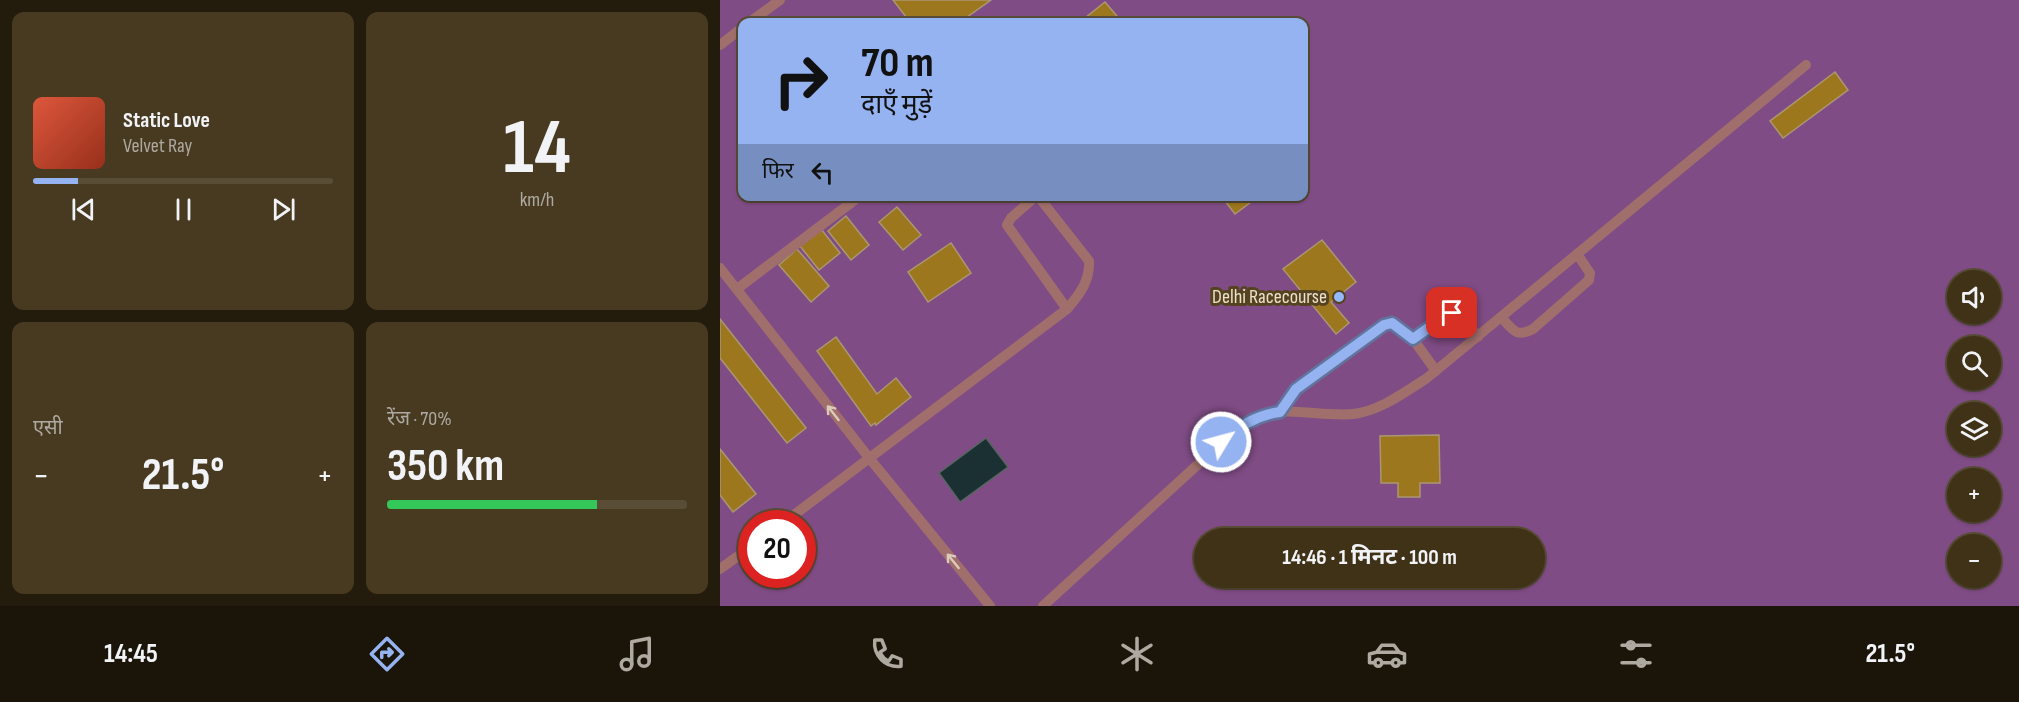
<!DOCTYPE html>
<html lang="hi">
<meta charset="utf-8">
<style>
:root{--surface:#403217;--page:#473a20;--text:#f1f3f6;--muted:#aeaaa1;--line:#594d36;--accent:#95b2f1}
body{margin:0;font-family:"Sofia Sans Condensed","Noto Sans Devanagari",sans-serif;background:var(--page);color:var(--text);height:100vh;display:flex;flex-direction:column;font-size:22px;white-space:nowrap}
*{box-sizing:border-box;margin:0}
p{font-size:20px;color:var(--muted)}
.icon{flex:none;width:33px;height:33px;fill:none;stroke:currentColor;stroke-width:2;stroke-linecap:round;stroke-linejoin:round}
.map{position:relative;flex:1;overflow:hidden}
.drawer{display:flex;flex-direction:column;gap:12px;padding:12px;background:#231c0d;width:720px}
.drawer>*{flex:none}
.top-card{position:absolute;left:18px;top:18px;width:570px;height:183px;border-radius:12px;box-shadow:0 2px 4px #0004,0 0 0 2px var(--line);background:#95b2f1;color:#111;overflow:hidden}
.buttons{position:absolute;left:1227px;top:270px;display:grid;gap:12px}
.buttons a{display:grid;place-items:center;width:54px;height:54px;border-radius:50%;background:var(--surface);box-shadow:0 2px 4px #0004,0 0 0 2px var(--line);font-size:30px}
.speed{position:absolute;left:18px;top:510px;display:flex;gap:12px;font-size:30px;font-weight:700;text-align:center}
.speed>*{display:grid;place-content:center;width:78px;height:78px;border-radius:50%;background:var(--surface);box-shadow:0 2px 4px #0004,0 0 0 2px var(--line);line-height:1}
.speed .limit{border:9px solid #d22;background:#fff;color:#111}
.pin{position:absolute;display:grid;place-items:center;width:51px;height:51px;color:#fff;margin:-26px;border-radius:12px;box-shadow:0 3px 9px #0006}
.me{position:absolute;width:66px;margin:-33px;rotate:53deg;stroke-linejoin:round;filter:drop-shadow(0 0 4px #0008)}
.turn{display:flex;align-items:center;gap:21px;height:126px;padding:0 24px;font-size:27px}
.turn .icon{width:78px;height:78px;stroke-width:2.5}
.turn b{display:block;font-size:42px;line-height:51px}
.then{display:flex;align-items:center;height:57px;padding:0 24px;background:#0003;gap:12px;font-size:22px}
.big{font-size:45px;font-weight:700;line-height:1.1}
.drawer .card{flex:1;display:flex;flex-direction:column;justify-content:center;gap:9px;min-width:0;padding:0 21px;border-radius:12px;background:var(--page)}
.drawer .dial{align-items:center;gap:0}
.dial b{font-size:78px;line-height:1}
.song{display:flex;align-items:center;gap:18px}
.cover{width:72px;height:72px;border-radius:9px;background:linear-gradient(135deg,hsl(10 70% 55%),hsl(10 70% 35%))}
.played{height:6px;border-radius:3px;background:linear-gradient(90deg,var(--accent) 15%,var(--line) 15%)}
.keys{display:flex;justify-content:space-around;direction:ltr}
.heat{display:flex;justify-content:space-between;align-items:center;font-size:33px;direction:ltr}
.charge{height:9px;border-radius:4px;background:linear-gradient(90deg,#34c759 70%,var(--line) 0)}
.drawer .tiles{flex:1;display:grid;gap:12px;grid-template-columns:repeat(2,1fr)}
.trip{position:absolute;left:474px;top:528px;width:351px;height:60px;border-radius:30px;background:var(--surface);box-shadow:0 2px 4px #0004,0 0 0 2px var(--line);font-weight:700;line-height:60px;text-align:center}
.tabs{display:flex;height:96px;justify-content:space-around;align-items:center;background:#1a1409;color:var(--muted)}
.tabs .icon{width:42px;height:42px}
.tabs .current{color:var(--accent)}
.tabs b{font-size:27px;color:var(--text)}
main{display:flex;flex:1;min-height:0}
.map>svg:first-child{display:block}
.green{fill:#804c85;fill-rule:evenodd}
.water{fill:#1a3032;stroke:#596560;stroke-width:1.5}
.building{fill:#9d771d;stroke:#aa9771;stroke-width:1.5}
.lines{fill:none;stroke-linecap:round;stroke-linejoin:round}
.service{stroke:#a06f6c;stroke-width:10}
.oneway{stroke:#dccaba}
.route-casing{stroke:#61749d;stroke-width:15}
.route{stroke:#95b2f1;stroke-width:10}
.poi-dot{fill:#94b7fd;stroke:#55431f;stroke-width:2}
.labels{text-anchor:middle;dominant-baseline:central;stroke-width:6;stroke-linejoin:round;paint-order:stroke}
.poi-label{font-size:20px;fill:#ebe1cd;stroke:#55431f;text-anchor:end}
</style>
<main>
<section class="drawer">
<div class="tiles">
<div class="card">
<div class="song"><i class="cover"></i><div><b>Static Love</b><p>Velvet Ray</p></div></div>
<div class="played"></div>
<div class="keys"><svg class="icon" aria-label="previous" viewBox="0 0 24 24"><path d="M18 5L8 12l10 7zM5 5v14"/></svg><svg class="icon" aria-label="pause" viewBox="0 0 24 24"><path d="M8 5v14M16 5v14"/></svg><svg class="icon" aria-label="next" viewBox="0 0 24 24"><path d="M6 5l10 7-10 7zM19 5v14"/></svg></div>
</div>
<div class="card dial"><b>14</b><p>km/h</p></div>
<div class="card"><p>एसी</p>
<div class="heat"><a>−</a><b class="big">21.5°</b><a>+</a></div>
</div>
<div class="card"><p>रेंज · 70%</p><b class="big">350 km</b><div class="charge"></div></div>
</div>
</section>
<div class="map">
<svg width="1299" height="606" viewBox="0 0 1299 606">
<rect width="100%" height="100%" fill="#55431f"/>
<path class="green" d="M 0,0 L 1299,0 L 1299,606 L 0,606 ZM 22,22 L 584,22 L 584,196 L 22,196 ZM 1238,280 L 1270,280 L 1270,314 L 1238,314 ZM 1238,346 L 1270,346 L 1270,380 L 1238,380 ZM 1238,412 L 1270,412 L 1270,446 L 1238,446 ZM 1238,478 L 1270,478 L 1270,512 L 1238,512 ZM 32,524 L 82,524 L 82,574 L 32,574 ZM 484,538 L 814,538 L 814,578 L 484,578 ZM 1238,544 L 1270,544 L 1270,578 L 1238,578 Z"/>
<path class="water" d="M 266,438 L 288,467 L 240,502 L 219,473 Z"/>
<g class="building">
<path d="M 173,0 L 271,0 L 240,22 L 190,22 Z"/>
<path d="M 385,2 L 402,22 L 360,22 Z"/>
<path d="M 1115,72 L 1128,90 L 1063,138 L 1050,121 Z"/>
<path d="M 501,196 L 539,196 L 515,214 Z"/>
<path d="M 177,207 L 201,235 L 183,250 L 159,222 Z"/>
<path d="M 126,216 L 149,245 L 131,260 L 108,231 Z"/>
<path d="M 101,229 L 120,253 L 99,270 L 80,246 Z"/>
<path d="M 602,240 L 636,282 L 611,302 L 629,323 L 616,334 L 563,269 Z"/>
<path d="M 231,243 L 251,273 L 208,302 L 188,272 Z"/>
<path d="M 77,249 L 109,286 L 91,302 L 59,265 Z"/>
<path d="M 0,319 L 86,428 L 67,443 L 0,358 Z"/>
<path d="M 116,337 L 157,394 L 176,378 L 191,397 L 156,425 L 155,423 L 151,426 L 97,351 Z"/>
<path d="M 719,435 L 720,483 L 700,483 L 700,497 L 678,497 L 678,483 L 661,483 L 660,436 Z"/>
<path d="M 0,449 L 36,494 L 13,512 L 0,495 Z"/>
</g>
<g class="lines">
<g class="service">
<path d="M 30,22 L 60,0"/>
<path d="M 0,45 L 22,28"/>
<path d="M 316,196 L 291,218 L 287,225 L 347,309"/>
<path d="M 0,268 L 150,459 L 270,606"/>
<path d="M 17,289 L 140,196"/>
<path d="M 781,317 C 793,330 796,338 813,329 L 869,280 L 870,273 L 857,254"/>
<path d="M 693,339 L 716,371"/>
<path d="M 560,412 L 576,389 L 664,325 L 672,323 L 693,339 L 726,315 C 742,311 749,326 758,337"/>
<path d="M 62,524 L 347,309 C 360,294 370,281 369,261 L 318,196"/>
<path d="M 0,569 L 32,546"/>
<path d="M 323,606 L 520,426 C 528,422 537,417 545,414 C 569,407 606,417 633,414 C 660,411 685,392 707,378 L 1086,65"/>
</g>
</g>
<defs><path id="oneway-shaft" d="M-6 0H5M1.5-3L5.5 0L1.5 3" fill="none" stroke-width="1.6" stroke-linecap="round" stroke-linejoin="round" transform="scale(1.5)"/></defs>
<g class="oneway">
<use href="#oneway-shaft" transform="translate(113 413) rotate(-128)"/>
<use href="#oneway-shaft" transform="translate(233 561) rotate(-129)"/>
</g>
<g class="lines">
<g class="route-casing">
<path id="route" d="M 501,442 C 519,427 536,415 560,412 L 576,389 L 664,325 L 672,323 L 693,339 L 726,315 L 732,313"/>
</g>
<use href="#route" class="route"/>
</g>
<circle class="poi-dot" cx="619" cy="297" r="6"/>
<g class="labels">
<g class="poi-label">
<text x="607" y="297">Delhi Racecourse</text>
</g>
</g>
</svg>
<div class="buttons">
<a><svg class="icon" aria-label="sound" viewBox="0 0 24 24"><path d="M4 9h4l5-4v14l-5-4H4zM17 9q2 3 0 6"/></svg></a>
<a><svg class="icon" aria-label="search" viewBox="0 0 24 24"><circle cx="10" cy="10" r="6"/><path d="M15 15l6 6"/></svg></a>
<a><svg class="icon" aria-label="layers" viewBox="0 0 24 24"><path d="M12 4l9 5-9 5-9-5zM3 14l9 5 9-5"/></svg></a>
<a>+</a>
<a>−</a>
</div>
<div class="speed"><div class="limit">20</div></div>
<div class="pin" style="left:732px;top:313px;background:#d93025"><svg class="icon" aria-label="arrive" viewBox="0 0 24 24"><path d="M6 21V4h12l-3 4 3 4H6"/></svg></div>
<svg class="me" style="left:501px;top:442px" viewBox="-20 -20 40 40"><circle r="17" fill="#95b2f1" stroke="#fff" stroke-width="3"/><path d="M0-11L8 9 0 5-8 9z" fill="#fff"/></svg>
<div class="trip">14:46 · 1 मिनट · 100 m</div>
<div class="top-card">
<div class="turn"><svg class="icon" aria-label="right" viewBox="0 0 24 24"><path d="M7 20v-9h11M14 6l5 5-5 5"/></svg><div><b>70 m</b>दाएँ मुड़ें</div></div>
<div class="then">फिर<svg class="icon" aria-label="left" viewBox="0 0 24 24"><path d="M17 20v-9H6M10 6l-5 5 5 5"/></svg></div>
</div>
</div>
</main>
<nav class="tabs">
<b>14:45</b>
<svg class="icon current" aria-label="directions" viewBox="0 0 24 24"><path d="M12 3l9 9-9 9-9-9zM9 14v-3h6M13 9l2 2-2 2"/></svg>
<svg class="icon" aria-label="music" viewBox="0 0 24 24"><path d="M9 18V5l10-2v13"/><circle cx="6" cy="18" r="3"/><circle cx="16" cy="16" r="3"/></svg>
<svg class="icon" aria-label="phone" viewBox="0 0 24 24"><path d="M5 4h4l2 5-3 2q2 4 5 5l2-3 5 2v4C11 20 4 13 5 4z"/></svg>
<svg class="icon" aria-label="climate" viewBox="0 0 24 24"><path d="M12 3v18M4 7l16 10M4 17L20 7"/></svg>
<svg class="icon" aria-label="car" viewBox="0 0 24 24"><path d="M5 17H2v-5l4-1 3-4h7l3 4 3 1v5h-3M9 17h6M6 11h13"/><circle cx="7" cy="17" r="2"/><circle cx="17" cy="17" r="2"/></svg>
<svg class="icon" aria-label="filters" viewBox="0 0 24 24"><path d="M4 7h16M4 17h16"/><circle cx="9" cy="7" r="2"/><circle cx="15" cy="17" r="2"/></svg>
<b>21.5°</b>
</nav>
